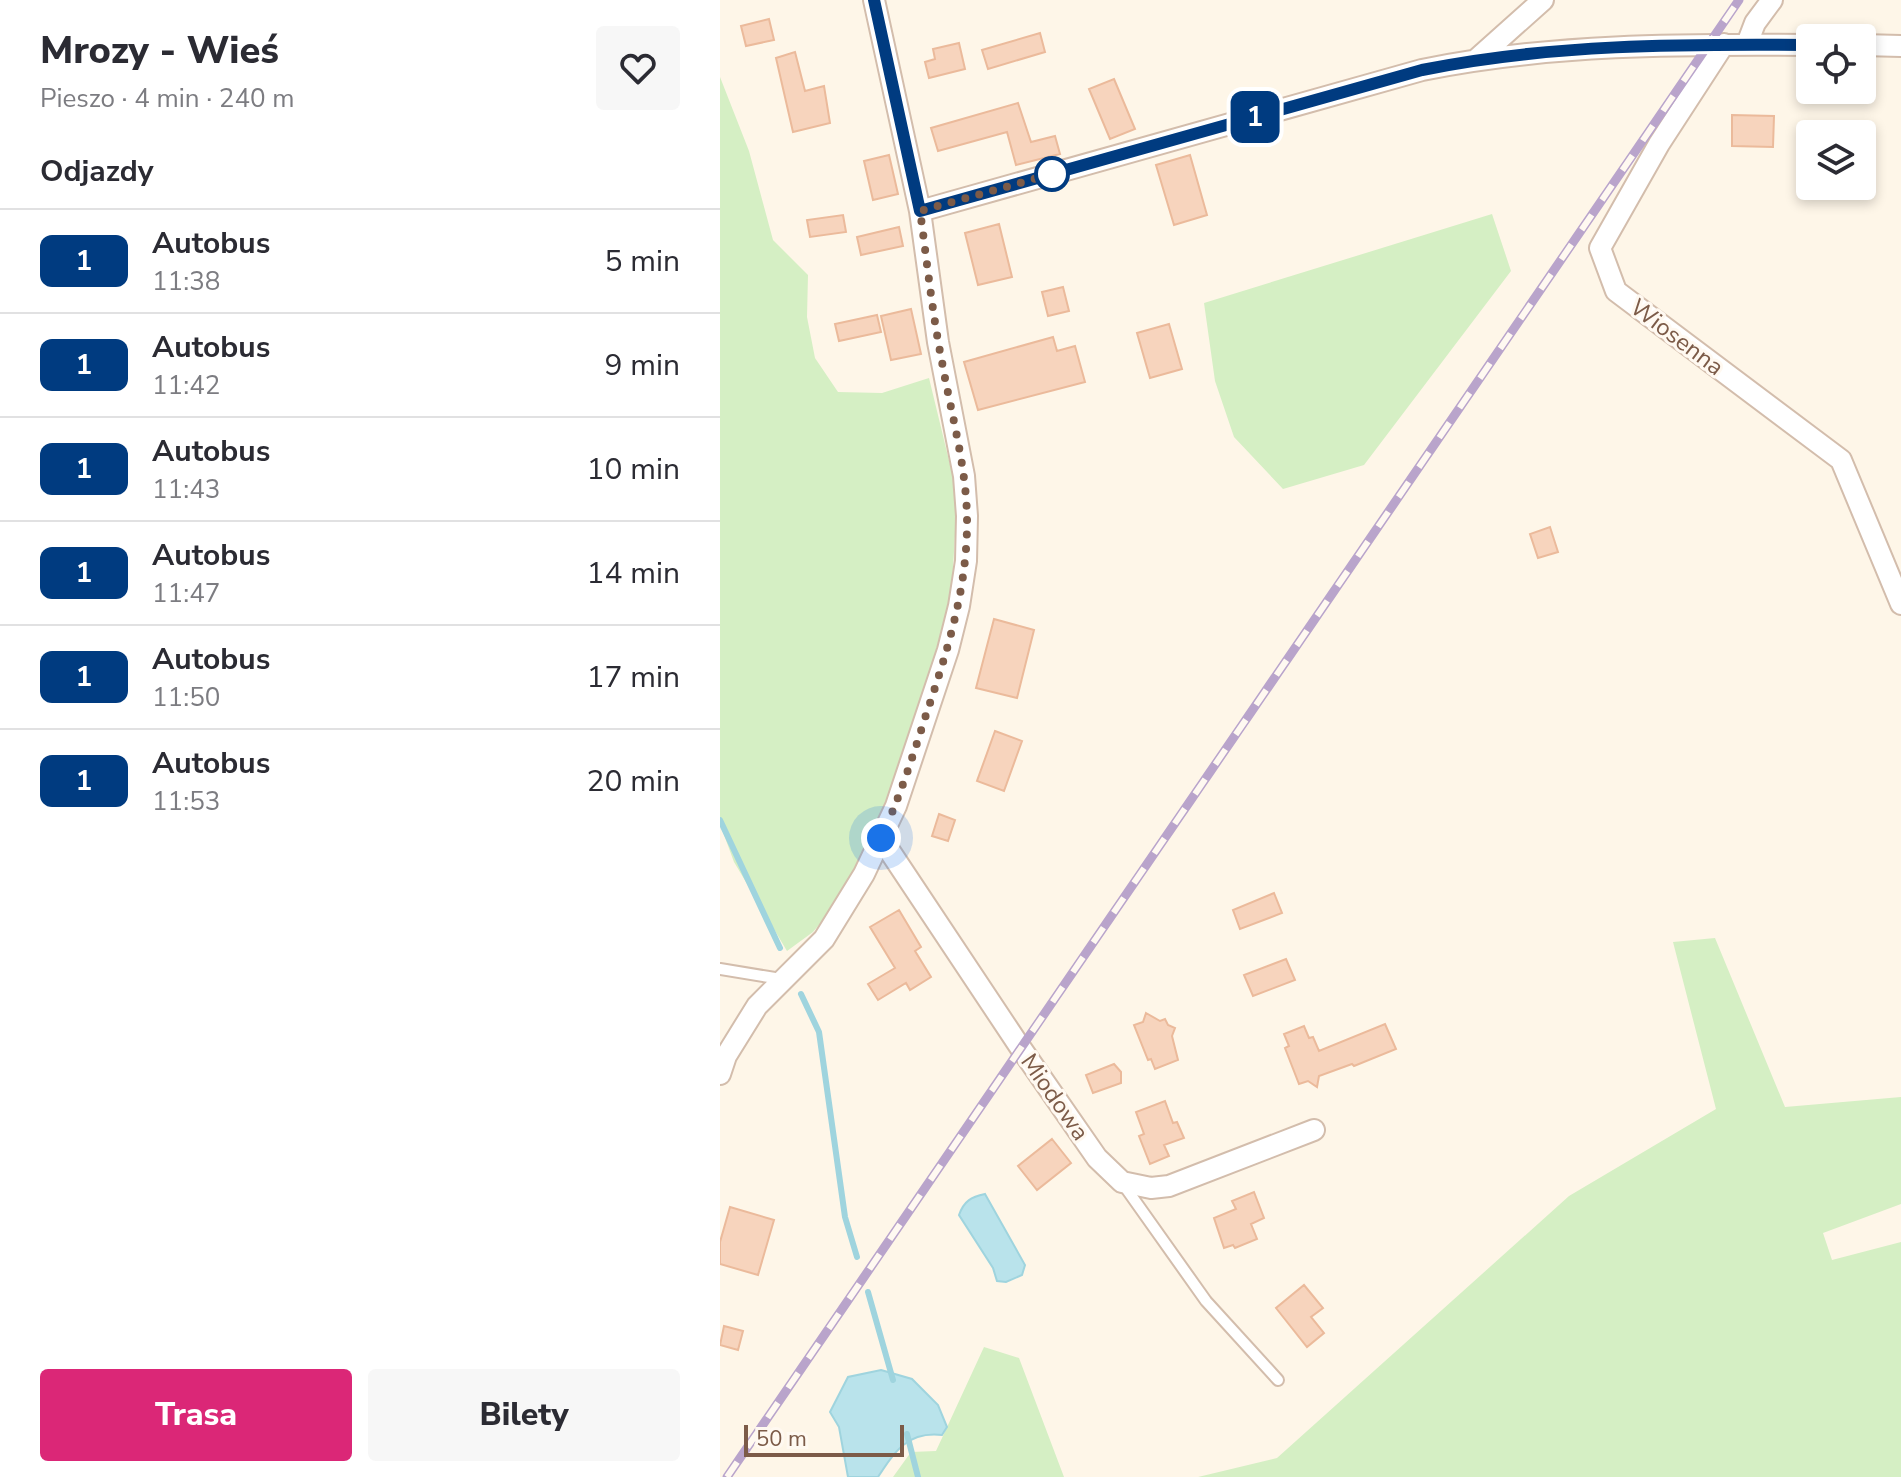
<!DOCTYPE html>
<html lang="pl">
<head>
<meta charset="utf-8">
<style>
  body { margin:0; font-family:"Nunito Sans",sans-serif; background:#f7f7f7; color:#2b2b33; height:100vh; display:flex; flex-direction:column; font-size:30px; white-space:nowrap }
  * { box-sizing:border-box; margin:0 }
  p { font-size:26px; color:#7c7c81 }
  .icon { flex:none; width:44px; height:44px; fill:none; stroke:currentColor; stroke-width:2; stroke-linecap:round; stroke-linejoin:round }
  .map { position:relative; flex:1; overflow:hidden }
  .drawer { display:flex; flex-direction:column; background:#fff; width:720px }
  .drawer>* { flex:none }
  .badge { padding:0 16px; border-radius:12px; font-size:28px; line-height:52px }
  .controls { position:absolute; left:1076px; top:24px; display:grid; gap:16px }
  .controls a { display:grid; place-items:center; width:80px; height:80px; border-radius:8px; background:#fff; box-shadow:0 4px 12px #0003; font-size:40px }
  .scale { position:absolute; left:24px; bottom:20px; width:160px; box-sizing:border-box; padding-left:8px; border:4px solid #7c5b48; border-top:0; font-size:22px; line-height:28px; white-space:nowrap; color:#7c5b48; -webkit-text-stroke:6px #fff9f1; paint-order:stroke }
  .you { position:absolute; width:40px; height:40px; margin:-20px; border:6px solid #fff; border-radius:50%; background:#1a73e8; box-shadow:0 0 0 12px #1a73e833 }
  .map>.badge { position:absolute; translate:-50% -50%; box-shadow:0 0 0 4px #fff }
  h2 { padding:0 40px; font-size:30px; line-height:72px }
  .round { display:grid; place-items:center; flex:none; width:84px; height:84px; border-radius:8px; background:#f7f7f7 }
  .overview { display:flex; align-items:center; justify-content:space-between; height:136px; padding:0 40px }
  h1 { font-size:38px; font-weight:800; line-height:60px }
  .primary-button { display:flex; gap:16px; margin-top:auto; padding:16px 40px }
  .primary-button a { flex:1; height:92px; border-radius:8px; background:#db2777; color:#fff; font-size:32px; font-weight:800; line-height:92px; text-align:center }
  .primary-button a+a { background:#f7f7f7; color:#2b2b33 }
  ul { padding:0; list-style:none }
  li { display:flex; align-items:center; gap:24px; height:104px; padding:0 40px; border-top:2px solid #e1e1e2 }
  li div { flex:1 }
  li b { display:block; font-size:30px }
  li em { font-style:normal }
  li .badge { min-width:88px; font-weight:700; text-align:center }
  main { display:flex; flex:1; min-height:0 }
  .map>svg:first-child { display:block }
</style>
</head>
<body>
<main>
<section class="drawer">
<div class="overview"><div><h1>Mrozy - Wieś</h1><p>Pieszo · 4 min · 240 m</p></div><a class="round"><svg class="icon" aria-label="heart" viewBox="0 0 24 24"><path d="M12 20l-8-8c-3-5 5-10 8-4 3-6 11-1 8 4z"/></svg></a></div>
<h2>Odjazdy</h2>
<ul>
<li><span class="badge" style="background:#003b80;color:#fff">1</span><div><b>Autobus</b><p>11:38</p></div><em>5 min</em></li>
<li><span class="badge" style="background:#003b80;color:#fff">1</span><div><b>Autobus</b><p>11:42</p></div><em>9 min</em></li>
<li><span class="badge" style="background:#003b80;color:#fff">1</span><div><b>Autobus</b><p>11:43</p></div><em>10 min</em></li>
<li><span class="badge" style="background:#003b80;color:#fff">1</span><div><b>Autobus</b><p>11:47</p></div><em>14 min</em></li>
<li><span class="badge" style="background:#003b80;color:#fff">1</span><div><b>Autobus</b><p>11:50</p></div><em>17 min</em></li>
<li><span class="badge" style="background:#003b80;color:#fff">1</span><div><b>Autobus</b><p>11:53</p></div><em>20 min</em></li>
</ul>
<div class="primary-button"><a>Trasa</a><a>Bilety</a></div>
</section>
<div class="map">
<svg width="1181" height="1477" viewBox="0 0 1181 1477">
  <rect width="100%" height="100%" fill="#fef6e8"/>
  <path fill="#d5efc4" d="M0,77L29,151L53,240L88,275L87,317L95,358L118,392L162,393L209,378L233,477L236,518L231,602L220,648L183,757L153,833L118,902L93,932L67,951L14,862L0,824Z
    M772,214L791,271L644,465L563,489L514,437L495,381L484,303Z
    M995,938L1065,1107L1181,1097V1204L1103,1233L1112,1260L1181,1242V1477H478L557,1458L849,1196L996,1109L953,942Z
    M264,1347L299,1358L344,1477H173L191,1452L216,1451Z"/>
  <path fill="#b9e3eb" stroke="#9fd4de" stroke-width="2" d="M265,1194L305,1265L302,1275L286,1282L277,1281L273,1268L239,1215C244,1201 251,1197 265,1194Z
    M161,1370L192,1379L218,1405L227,1427L222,1435C188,1431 175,1451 158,1477H128L119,1427L110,1412L128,1377Z"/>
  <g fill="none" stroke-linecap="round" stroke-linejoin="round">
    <path stroke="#9fd4de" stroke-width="6" d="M0,820L60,948
      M81,994L99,1032L125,1217L137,1257
      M148,1292L173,1380
      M187,1434L198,1477"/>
  </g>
  <path fill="#f7d4bd" stroke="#ebba9b" stroke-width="2" d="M49,19L54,40L26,46L21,26Z
    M320,33L325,52L268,69L262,50Z
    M239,43L245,69L209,78L205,62L215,59L213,49Z
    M75,52L85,91L104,86L110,123L73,132L56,58Z
    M394,79L415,129L390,139L369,89Z
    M298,103L311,142L335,136L340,154L296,165L287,132L218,151L211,128Z
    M1012,115L1054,116L1053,147L1012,146Z
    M169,155L178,194L153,200L144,161Z
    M470,155L487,215L454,225L436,165Z
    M123,215L126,232L90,237L87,220Z
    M279,224L292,277L258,285L245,233Z
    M179,227L183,246L141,255L137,237Z
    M343,287L349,311L328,316L322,292Z
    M191,309L201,354L171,360L161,316Z
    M157,315L161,332L119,341L115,324Z
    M449,324L462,369L430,378L417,333Z
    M333,337L337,351L355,346L365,382L258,410L244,362Z
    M830,527L838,552L818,558L810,534Z
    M274,619L314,630L297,698L256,688Z
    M275,731L302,741L284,791L257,781Z
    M219,814L235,820L228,841L212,836Z
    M554,893L562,913L520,929L513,910Z
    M179,910L201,947L195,951L211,977L190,990L186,983L158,1000L148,984L175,968L150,927Z
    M566,959L575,980L533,996L524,975Z
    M426,1013L440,1021L445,1019L448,1025L455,1028L452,1036L458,1060L435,1069L431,1059L428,1060L414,1025L423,1022Z
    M665,1024L676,1049L634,1066L632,1064L599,1076L597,1087L588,1081L579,1084L565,1048L569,1046L564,1034L584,1026L589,1038L593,1037L599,1051Z
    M394,1064L401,1072V1083L373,1093L366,1075Z
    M445,1101L453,1123L457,1122L464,1138L444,1145L449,1156L430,1164L419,1136L424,1134L416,1112Z
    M332,1139L351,1163L317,1190L298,1166Z
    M534,1192L544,1218L531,1224L537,1239L515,1248L513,1245L504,1248L494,1218L516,1209L512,1201Z
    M10,1207L54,1220L38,1275L0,1264V1242Z
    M584,1285L603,1308L591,1317L604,1333L587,1347L556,1308Z
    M4,1326L23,1331L18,1350L0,1345Z"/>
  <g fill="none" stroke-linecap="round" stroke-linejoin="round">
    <defs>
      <path id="service" d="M0,969L61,979
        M403,1184L486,1301L558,1380"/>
      <path id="minor" d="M1004,44L939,144L880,248L896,291L1121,460L1181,604
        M1027,44L1035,23L1052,0
        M1142,45L1181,46
        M757,59L823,0
        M200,211L702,70C829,44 961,44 1090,45
        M161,838L300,1047L377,1158L402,1182L431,1188L449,1186L594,1130
        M0,1074L6,1056L37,1006L104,939L144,874L176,806L228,650L239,606L246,561L247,516L244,476L218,342L200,211L154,0"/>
    </defs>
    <use href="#service" stroke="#d3bdac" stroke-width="14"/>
    <use href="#minor" stroke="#d3bdac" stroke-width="24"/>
    <use href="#service" stroke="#fff" stroke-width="10"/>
    <use href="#minor" stroke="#fff" stroke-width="20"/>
    <defs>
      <path id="rail" d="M7,1477L1019,0"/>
    </defs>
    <use href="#rail" stroke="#b9a4cb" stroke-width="9"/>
    <use href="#rail" stroke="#fff9f1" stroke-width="6" stroke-dasharray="18" stroke-linecap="butt"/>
  </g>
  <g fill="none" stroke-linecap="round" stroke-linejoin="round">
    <defs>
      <path id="line" d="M154,0L200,211L702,70C829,44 961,44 1090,45"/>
    </defs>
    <use href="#line" stroke="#fff" stroke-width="18"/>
    <use href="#line" stroke="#003b80" stroke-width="12"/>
    <path stroke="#7c5b48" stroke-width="8" stroke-dasharray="0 14.4" d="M161,838C179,799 192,759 205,718C227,652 248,588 247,517C246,465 231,413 222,362C212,312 207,261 200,211L332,174"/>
  </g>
  <circle fill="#fff" stroke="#003b80" stroke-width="4" cx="332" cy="174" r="16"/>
  <g text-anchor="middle" stroke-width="6" stroke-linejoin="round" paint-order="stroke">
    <g font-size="24" fill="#7c5b48" stroke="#fff9f1">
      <text transform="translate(957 337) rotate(37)" y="8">Wiosenna</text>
      <text transform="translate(335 1097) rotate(55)" y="8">Miodowa</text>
    </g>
  </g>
</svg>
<div class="controls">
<a><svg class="icon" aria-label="locate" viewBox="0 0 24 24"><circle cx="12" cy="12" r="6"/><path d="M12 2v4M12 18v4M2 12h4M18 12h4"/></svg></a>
<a><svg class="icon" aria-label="layers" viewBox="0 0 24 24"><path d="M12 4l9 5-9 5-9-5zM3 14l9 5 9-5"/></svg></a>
</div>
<div class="scale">50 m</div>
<div class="you" style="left:161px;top:838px"></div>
<b class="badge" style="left:535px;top:117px;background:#003b80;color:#fff">1</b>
</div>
</main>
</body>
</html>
